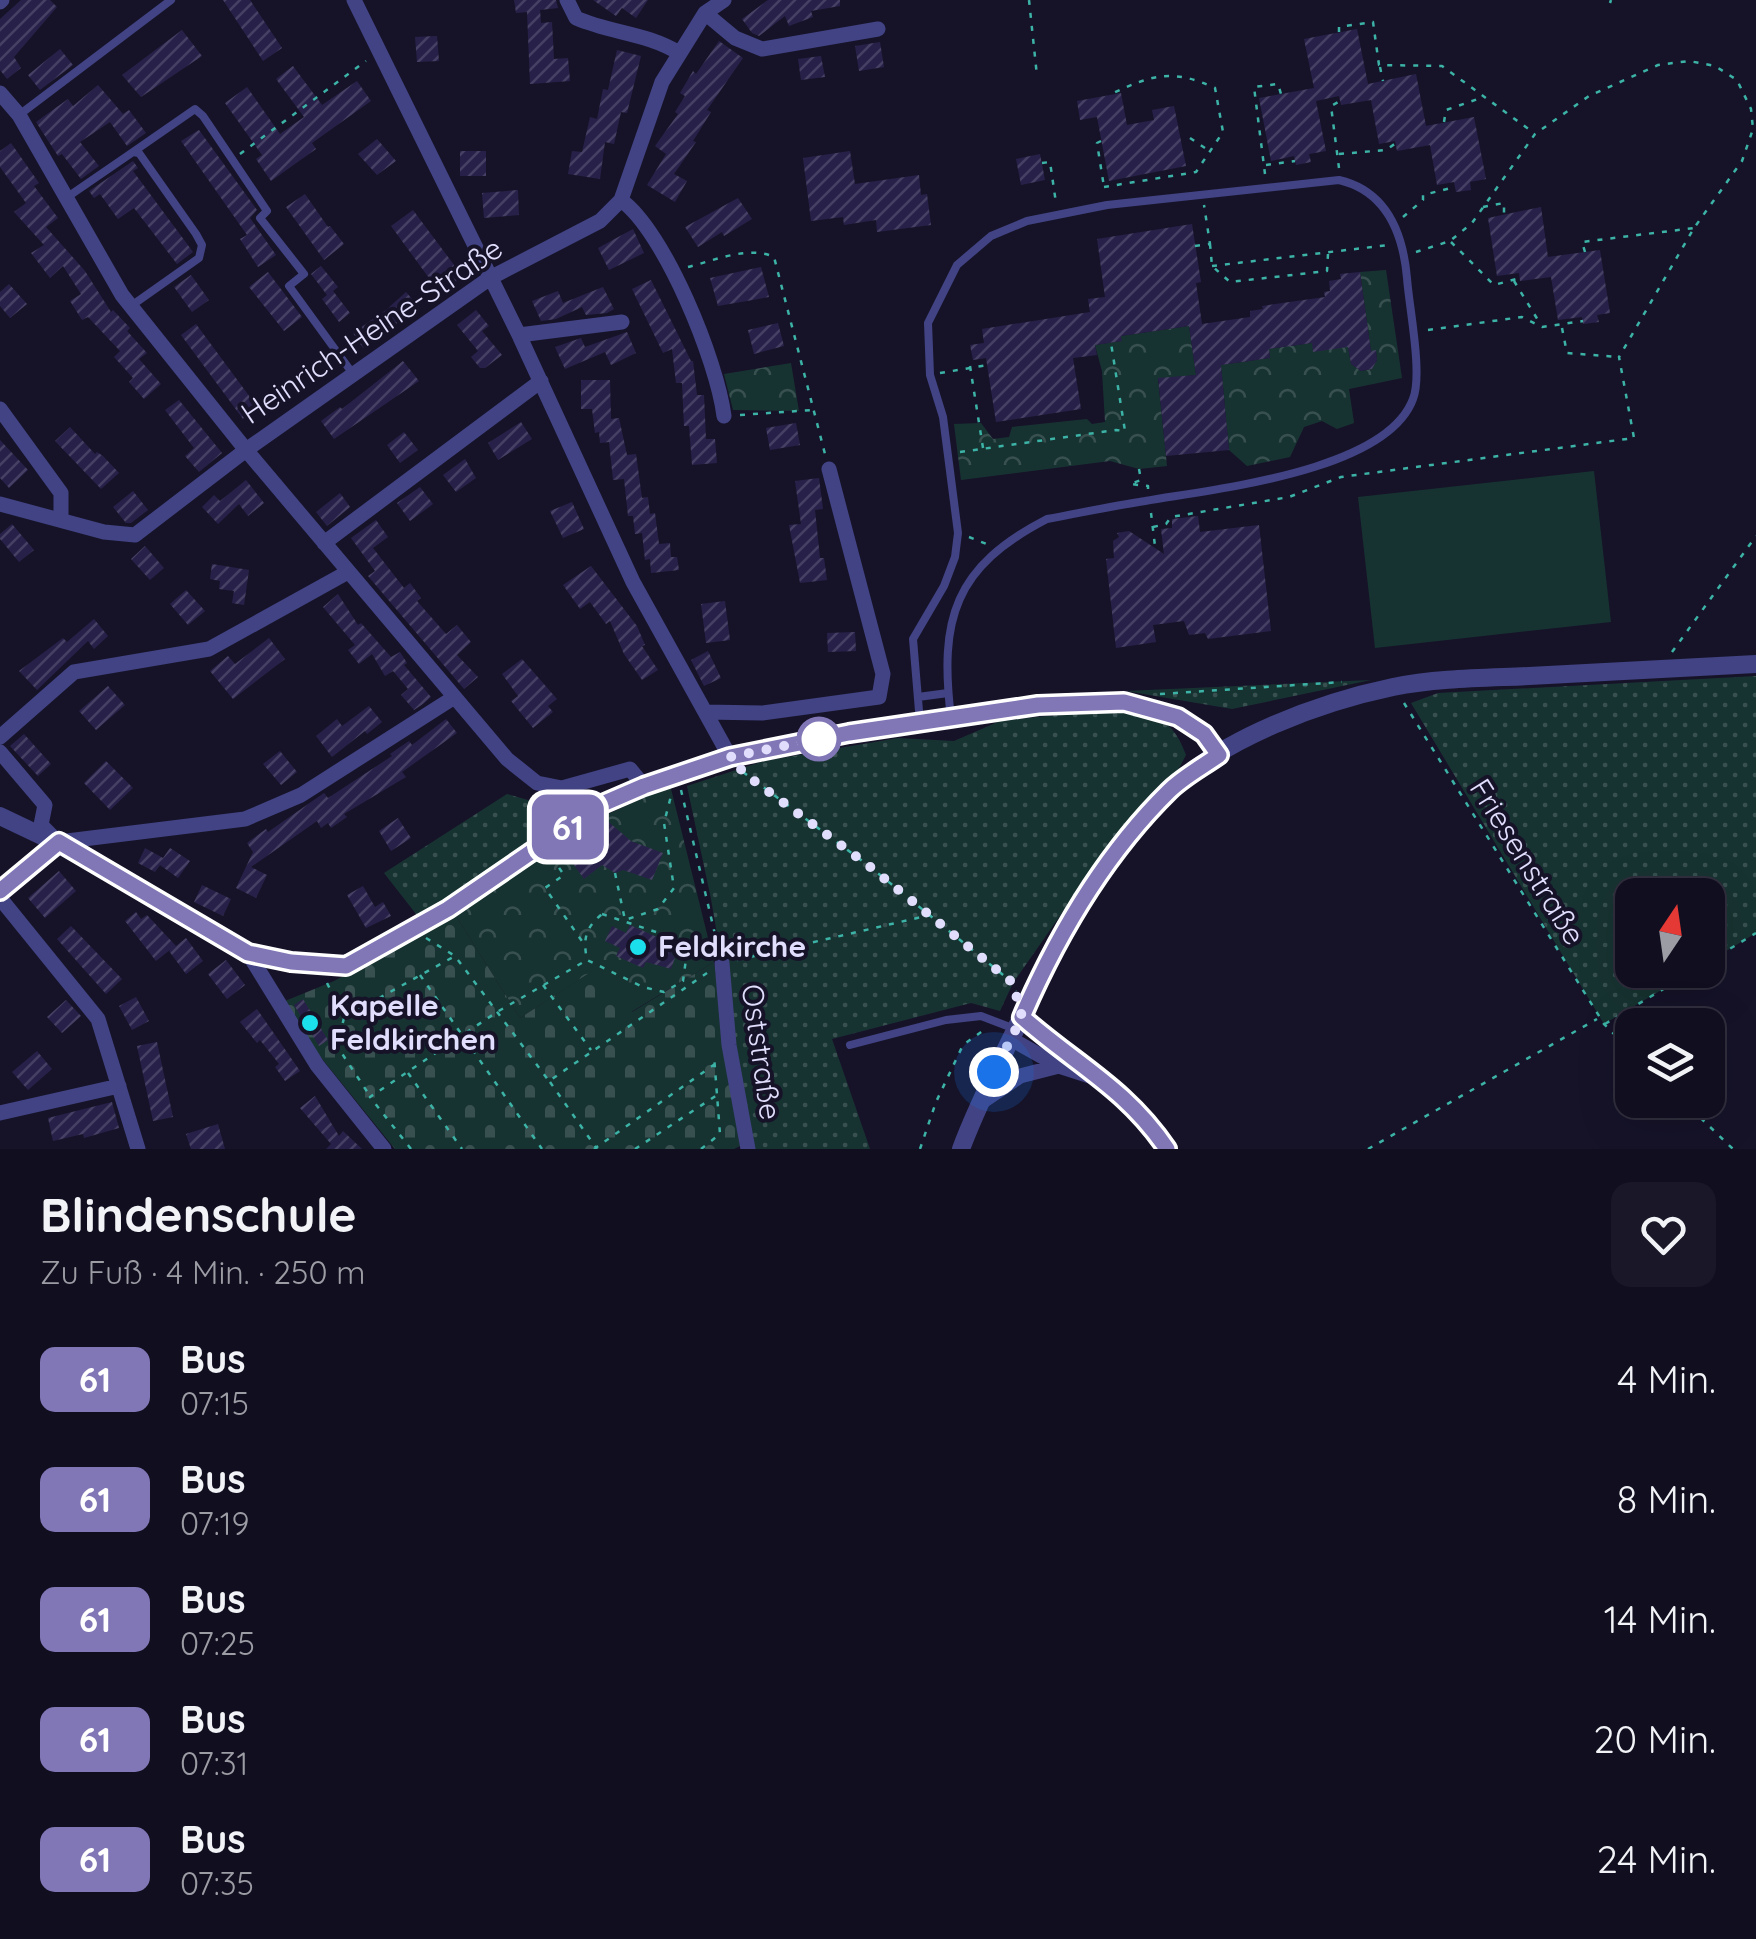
<!DOCTYPE html>
<html lang="de">
<head>
<meta charset="utf-8">
<style>
  body { margin:0; font-family:Quicksand,sans-serif; background:#191728; color:#f1f3f6; height:100vh; display:flex; flex-direction:column; font-size:38px; white-space:nowrap }
  * { box-sizing:border-box; margin:0 }
  p { font-size:32px; color:#9c9ca4 }
  .icon { flex:none; width:55px; height:55px; fill:none; stroke:currentColor; stroke-width:2; stroke-linecap:round; stroke-linejoin:round }
  .map { position:relative; height:1149px; overflow:hidden }
  .panel { display:flex; flex-direction:column; background:#100e1f; flex:1 }
  .panel>* { flex:none }
  .badge { padding:0 20px; border-radius:15px; font-size:35px; line-height:65px }
  .needle { width:65px; rotate:13deg }
  .controls { position:absolute; left:1615px; top:878px; display:grid; gap:20px }
  .controls a { display:grid; place-items:center; width:110px; height:110px; border-radius:20px; background:#100e1f; box-shadow:0 10px 40px #0002,0 0 0 2px #302e3d; font-size:50px }
  .you { position:absolute; width:50px; height:50px; margin:-25px; border:8px solid #fff; border-radius:50%; background:#1a73e8; box-shadow:0 0 0 15px #1a73e833 }
  .map>.badge { position:absolute; translate:-50% -50%; box-shadow:0 0 0 5px #fff }
  .round { display:grid; place-items:center; flex:none; width:105px; height:105px; border-radius:20px; background:#191728 }
  .headline { display:flex; align-items:center; justify-content:space-between; height:170px; padding:0 40px }
  h1 { font-size:48px; font-weight:800; line-height:75px }
  ul { padding:0; list-style:none }
  li { display:flex; align-items:center; gap:30px; height:120px; padding:0 40px }
  li div { flex:1 }
  li b { display:block; font-size:38px }
  li em { font-style:normal }
  li .badge { min-width:110px; font-weight:700; text-align:center }
  .map>svg:first-child { display:block }
</style>
</head>
<body>
<div class="map">
<svg width="1756" height="1149" viewBox="0 0 1756 1149">
  <defs>
    <pattern id="grass-dots" width="8" height="8" patternUnits="userSpaceOnUse" patternTransform="scale(2.5)"><rect width="8" height="8" fill="#173331"/><path d="M2 2h.1M6 6h.1" fill="none" stroke="#385050" stroke-width="1.8" stroke-linecap="round"/></pattern>
    <pattern id="forest-crowns" width="20" height="18" patternUnits="userSpaceOnUse" patternTransform="scale(2.5)"><rect width="20" height="18" fill="#173331"/><path d="M2 6a3 3 0 1 1 6 0M12 15a3 3 0 1 1 6 0" fill="none" stroke="#385050"/></pattern>
    <pattern id="cemetery-stones" width="16" height="16" patternUnits="userSpaceOnUse" patternTransform="scale(2.5)"><rect width="16" height="16" fill="#173331"/><path d="M2 7V4a2 2 0 0 1 4 0v3zM10 15v-3a2 2 0 0 1 4 0v3z" fill="#385050"/></pattern>
    <pattern id="building-hatch" width="6" height="6" patternUnits="userSpaceOnUse" patternTransform="scale(2.5)"><rect width="6" height="6" fill="#272149"/><path d="M-1 1l2-2M0 6l6-6M5 7l2-2" fill="none" stroke="#464164"/></pattern>
  </defs>
  <rect width="100%" height="100%" fill="#161329"/>
  <path fill="url(#grass-dots)" d="M1756,676V933L1708,962V895H1632V970H1695L1604,1024L1411,703L1438,693Z
    M1371,680L1232,709L1126,691Z
    M1103,710C1145,716 1170,709 1186,755L1178,770L1108,847L1013,983L1000,1011L971,1003L832,1039L870,1149H754L711,899L687,786L764,761L898,738L954,741L1000,721Z
    M507,794L573,813L420,919L384,873Z"/>
  <path fill="url(#forest-crowns)" d="M1386,270L1402,378L1349,389L1354,423L1337,429L1322,421L1304,427L1290,457L1247,466L1229,450L1221,365L1270,358L1269,349L1312,343L1348,347L1351,364L1361,371L1372,369L1377,360L1376,351H1371L1360,272Z
    M1189,326L1196,375L1158,379L1167,466L1139,469L1110,461L961,480L954,424L981,423L993,439L1009,437L1012,427L1087,419L1092,424L1105,422L1102,371L1095,345L1121,341V336Z
    M791,363L799,411L733,410L724,374Z
    M670,785L714,962L631,1012L596,969L520,1018L456,916L589,823Z"/>
  <path fill="url(#cemetery-stones)" d="M456,916L520,1018L597,968L632,1012L714,962L740,1146L734,1149H395L319,1055L285,1001L334,981Z"/>
  <path fill="#173331" d="M1594,471L1611,622L1375,648L1358,497Z"/>
  <path fill="url(#building-hatch)" d="M21,0H50L57,7L14,57L21,68L7,79L0,70V19Z
    M223,0H250L282,48L263,61Z
    M514,0H556L558,8L540,10L541,23L552,22L554,59L568,58L570,81L530,84L527,12L516,13Z
    M593,0H648L636,18L622,8L616,16Z
    M768,0H840V6L811,11L813,17L789,26L785,16L759,36L752,33L742,19Z
    M1357,29L1368,84L1416,74L1426,126L1474,117L1486,179L1470,182L1471,190L1456,192L1454,182L1437,185L1430,145L1397,151L1395,141L1379,144L1371,100L1341,105L1339,96L1316,101L1326,151L1309,154L1311,162L1296,165L1294,156L1271,161L1259,98L1314,88L1304,39Z
    M182,30L202,56L141,97L122,75Z
    M437,36L439,61L417,62L415,37Z
    M719,41L743,58L707,110L711,112L693,141L696,142L674,174L687,181L675,202L647,185L666,154L655,146L678,114L675,112L685,96L680,93L693,71L696,74Z
    M880,42L884,67L859,71L855,46Z
    M60,49L73,65L40,90L28,75Z
    M617,50L641,56L627,113L621,112L614,144L605,142L600,179L568,174L572,151L582,152L590,117L597,119L603,89L608,90Z
    M821,56L825,77L801,80L798,59Z
    M293,66L322,105L357,81L371,101L312,143L316,149L271,181L256,159L262,155L225,103L247,87L280,134L304,117L276,79Z
    M98,85L123,114L129,110L146,133L127,146L110,122L80,142L99,166L81,179L62,154L58,156L36,122L68,99L73,106Z
    M1121,93L1127,125L1154,120L1152,110L1174,106L1186,166L1109,181L1097,117L1080,120L1077,101Z
    M199,130L257,210L250,218L276,255L258,267L240,239L247,235L181,141Z
    M377,139L396,161L377,175L358,154Z
    M11,143L39,183L34,186L58,218L46,227L85,271L111,312L113,310L130,328L127,331L147,353L139,359L161,384L144,399L129,382L133,378L114,357L120,351L88,317L82,320L70,301L81,294L63,266L50,278L31,253L44,245L14,212L26,203L0,167V151Z
    M460,151H486V176H460Z
    M850,151L855,184L919,175L921,195L927,194L931,225L877,232L876,220L844,225L843,217L811,221L803,158Z
    M1040,154L1045,180L1021,185L1016,159Z
    M133,161L138,168L133,171L193,252L177,264L134,208L118,219L100,194L94,198L89,191Z
    M518,190L519,215L484,218L482,193Z
    M305,194L328,227L330,226L344,244L324,260L286,207Z
    M738,198L752,219L724,236L722,232L698,247L685,227Z
    M1541,207L1548,257L1600,250L1610,313L1597,315L1599,322L1583,324L1582,317L1558,320L1551,277L1520,281L1519,273L1497,276L1488,218Z
    M413,210L463,277L440,293L391,226Z
    M1192,224L1201,282L1196,283L1202,324L1250,317V311L1263,309L1262,306L1325,297L1324,292L1330,291L1329,281L1341,279L1340,274L1360,272L1371,351L1376,350L1377,360L1372,369L1361,371L1351,364L1348,347L1313,352L1312,343L1269,349L1270,358L1221,365L1229,450L1166,456L1158,378L1196,375L1189,326L1121,336L1122,341L1095,345L1097,355L1073,358L1081,409L996,422L986,358L973,360L970,345L984,343L982,329L1090,312L1088,299L1105,297L1097,239Z
    M633,229L644,253L609,270L598,248Z
    M321,266L338,287L333,291L350,313L339,322L322,299L327,295L311,274Z
    M761,267L769,297L718,306L710,278Z
    M268,272L302,317L284,331L249,287Z
    M191,275L209,300L192,312L174,287Z
    M651,280L691,361H693L697,395H704L706,439H715L717,463L692,465L689,426H684L682,383H676L672,349L663,353L632,289Z
    M9,284L27,304L10,318L0,306V292Z
    M603,287L614,309L607,313L586,315L582,307L556,319L541,321L532,301L558,291L563,303Z
    M406,292L419,307L363,348L353,333L386,310Z
    M476,310L489,326L482,331L502,355L485,368H480L471,357L478,351L457,325Z
    M778,323L784,346L754,354L748,330Z
    M196,324L258,408L243,419L181,335Z
    M627,332L636,353L611,365L605,352L565,369L555,347L581,338L585,347Z
    M403,361L419,381L334,439L321,421L340,407L342,409Z
    M581,380H610L611,419L619,418L627,455L636,454L642,498L648,497L650,514L655,513L659,544L670,543L671,557H677L679,570L651,573L650,559L645,560L642,533L635,534L633,516H628L624,479L613,480L609,442L600,443L599,432L595,433L592,409H581Z
    M179,400L222,453L199,472L185,456L194,448L165,410Z
    M521,422L532,439L498,460L488,443Z
    M796,423L800,445L770,450L766,428Z
    M70,427L95,454L97,452L103,456L119,473L101,489L55,441Z
    M404,432L418,450L400,463L387,445Z
    M0,440L28,470L9,488L0,478Z
    M465,459L476,478L456,492L443,475Z
    M819,478L823,509L815,510L820,558H824L827,580L800,583L789,525L801,524L795,481Z
    M246,480L264,503L248,516L239,504L218,524L202,507L214,495L220,501Z
    M420,487L433,504L410,521L397,503Z
    M133,491L148,510L131,523H126L113,507Z
    M340,493L350,507L327,526L316,512Z
    M572,502L584,529L563,538L550,511Z
    M1198,516L1200,532L1259,525L1271,631L1208,639L1205,633L1189,635L1184,621L1153,625L1156,642L1116,648L1106,559L1114,558L1113,541L1119,537L1117,533L1129,531L1164,554L1161,529L1172,528V519Z
    M376,520L388,537L373,548L404,588L410,583L421,598L417,601L446,634L457,625L471,642L457,655L478,677L464,689L368,576L375,571L351,538Z
    M12,524L34,550L19,562L0,539V534Z
    M145,546L164,568L150,580L131,559Z
    M212,564L249,570L244,605L232,603L234,591L219,589L220,581L210,579Z
    M591,566L637,626L645,645L642,646L658,670L642,680L624,654L610,621L606,624L590,602L580,609L563,585Z
    M186,590L205,611L188,625L170,604Z
    M338,594L358,625L361,623L391,657L400,652L407,663L404,665L431,697L423,704L414,710L401,695L408,689L393,671L385,676L372,654L359,664L348,650L355,645L323,607Z
    M725,601L730,640L706,643L701,604Z
    M94,619L108,636L94,649L88,641L37,690L19,671L63,638L67,642Z
    M855,632L856,651L828,652L827,633Z
    M269,638L285,659L233,699L210,671L228,656L235,664Z
    M708,651L721,678L704,686L691,660Z
    M522,659L557,699L548,706L553,712L533,728L511,701L518,696L502,674Z
    M108,686L125,705L96,730L79,711Z
    M369,706L382,722L367,734L365,731L332,757L316,736L337,719L342,726Z
    M446,719L457,733L402,772L406,777L344,814L347,817L331,828L328,823L321,828L317,821L251,867L267,875L256,898L236,888L253,852L247,843L266,829L268,832L324,793L328,798L392,756L390,754L409,741L412,745Z
    M24,734L51,764L38,776L10,746Z
    M280,751L297,772L281,785L263,764Z
    M106,761L133,788L110,810L84,783Z
    M398,818L411,838L391,851L379,831Z
    M604,818L631,841L663,853L652,880L623,870L615,873L602,865L584,879L569,858L590,842L584,833Z
    M145,848L163,858L170,848L190,861L178,878L160,865L155,872L138,863Z
    M59,871L76,891L45,918L28,898Z
    M202,885L231,899L223,916L194,902Z
    M363,886L375,907L383,902L391,916L366,928L347,895Z
    M136,912L141,919L147,915L176,946L186,938L203,961L186,974L169,951L171,949L156,961L125,921Z
    M630,925L659,938L656,945L671,952L675,958L671,969L646,962L643,968L616,956L620,948L605,941L612,926L626,933Z
    M71,926L122,979L106,994L57,939Z
    M226,960L245,985L227,999L208,974Z
    M136,997L149,1021L132,1030L119,1006Z
    M303,999L328,1040L319,1046L294,1005Z
    M66,1000L81,1016L62,1033L47,1017Z
    M257,1009L300,1071L285,1081L275,1067L279,1064L260,1040L257,1043L240,1022Z
    M157,1042L173,1117L153,1121L137,1046Z
    M37,1051L52,1069L28,1090L12,1072Z
    M315,1096L339,1136L343,1131L362,1149H326L331,1144L300,1108Z
    M112,1102L119,1128L84,1138L83,1134L53,1141L48,1118Z
    M218,1124L225,1149H191L186,1134Z"/>
  <g fill="none" stroke-linecap="round" stroke-linejoin="round">
    <path stroke="#3cb3a6" stroke-width="2.5" stroke-dasharray="5 8" stroke-linecap="butt" d="M1029,0L1037,76
      M1610,3L1611,0
      M1339,32V27L1373,22L1379,65L1442,66L1534,133
      M1380,67L1383,81
      M1444,122L1446,110L1481,98
      M1190,138L1208,150
      M1101,141L1097,143L1104,187
      M240,154L366,61
      M1339,154L1386,150L1396,143
      M1042,163L1050,162L1056,203
      M1266,165L1295,161
      M1339,168L1331,106L1340,101
      M1265,174L1254,87L1278,84L1281,94
      M1104,187L1196,172L1223,132L1215,88C1172,68 1151,75 1109,95
      M1483,207L1504,203V213
      M1403,217L1423,200V195L1455,187
      M1451,242L1494,285L1520,278
      M1210,244L1212,266L1230,282L1327,271L1328,254
      M1195,246L1210,244L1204,205
      M1585,252L1582,242L1694,228
      M1212,266L1389,245
      M688,267C713,261 749,245 774,257L825,454
      M1514,281L1541,325
      M1562,328L1567,353L1618,357
      M1428,330L1522,317L1542,327L1583,321
      M970,366L983,448
      M940,373L988,365
      M740,415L812,410
      M960,452L1116,430L1125,431L1111,343
      M1139,469L1141,480L1130,484L1148,486V490
      M1151,513L1155,546
      M1153,527L1166,524L1171,517L1289,497L1341,477L1634,438L1619,357L1694,228L1742,161L1753,129L1751,109L1737,80L1715,66L1689,61L1658,65L1589,96L1535,134L1472,223L1450,241L1416,252
      M969,537L989,545
      M1672,652L1756,536
      M1160,694L1342,682
      M1404,703L1604,1024L1632,1052
      M743,772L869,866L1013,983L1016,991
      M681,790L718,947
      M578,840L555,862L564,875L545,888L584,944
      M615,873L625,920L658,909L674,888L664,823L671,796
      M602,914L671,937L686,959L683,981L664,992L643,987L587,960C583,939 585,928 602,914Z
      M426,938L455,956L549,1081L707,973
      M737,960L930,915
      M1708,962L1756,933
      M420,975L542,1149
      M327,983L344,1018L337,1046L370,1096
      M543,985L591,1050
      M345,1017L455,956
      M1605,1024L1695,970
      M408,1073L462,1149
      M550,1082L597,1149
      M1682,1100L1733,1149
      M411,1149L370,1097L497,1012L587,960
      M594,1149L715,1064
      M635,1149L717,1095
      M701,1149L720,1134L714,1056
      M920,1149L936,1102L963,1045L984,1030
      M1368,1149L1597,1019"/>
    <path stroke="#424384" stroke-width="8" d="M19,115L171,0
      M133,152L195,109L203,116L267,211L260,218L304,274L289,286L353,374
      M66,198L133,152L139,153L196,234L202,245L199,258L131,306
      M918,697L948,693
      M920,723L913,639L944,586L955,557L958,533L943,417L930,375L928,323L957,265L991,236L1027,221L1107,205L1339,180C1386,191 1403,233 1407,278C1409,307 1423,374 1413,399C1386,472 1212,489 1145,501C1112,506 1080,513 1047,519C954,567 939,619 951,718
      M850,1045L946,1020L981,1016L1015,1029"/>
    <path stroke="#424384" stroke-width="15" d="M354,0L519,335L633,582L730,757
      M567,0L576,18C610,33 647,33 679,53
      M0,2L2,0
      M705,13L735,38L762,49L878,29
      M0,93L19,115L122,295L246,450L507,759L537,783L562,788L630,769L644,786
      M621,200C665,232 717,361 724,416
      M519,335L622,322
      M0,409L61,493V520
      M0,504L104,532L135,535L246,450L490,278L600,221L621,200L662,82L705,13L724,0
      M324,543L541,381
      M705,712L762,713L879,697L883,674L829,469
      M0,737L74,672L209,649L348,572
      M0,752L45,805L41,825L56,840
      M59,842L245,819L301,795L453,698
      M0,891L59,842
      M0,898L98,1019L138,1149
      M248,953L317,1065L384,1149
      M722,963L729,1045L748,1149
      M1021,1017C1075,1064 1126,1088 1167,1149
      M1011,1039L1059,1066L1090,1076
      M980,1103L1020,1076L1059,1066
      M0,1113L119,1086"/>
    <path stroke="#424384" stroke-width="18" d="M0,816L86,857L248,953L291,962L346,966L448,909L600,805L644,786L730,757L849,733L1038,705L1123,701L1178,717L1204,734L1219,755
      M961,1149C978,1103 1000,1062 1021,1018C1060,937 1104,855 1169,791C1222,738 1321,702 1393,687C1437,678 1484,678 1529,676C1605,672 1680,668 1756,664"/>
  </g>
  <g fill="none" stroke-linecap="round" stroke-linejoin="round">
    <defs>
      <path id="line" d="M0,891L59,842L248,953L291,962L346,966L448,909L600,805L644,786L730,757L849,733L1038,705L1124,702L1178,717L1204,734L1219,755C1202,767 1183,777 1169,791C1105,854 1057,936 1022,1017C1075,1064 1126,1088 1167,1149"/>
    </defs>
    <use href="#line" stroke="#fff" stroke-width="22"/>
    <use href="#line" stroke="#8177b6" stroke-width="15"/>
    <path stroke="#e0defc" stroke-width="10" stroke-dasharray="0 18" d="M819,739L828,737L730,757L745,774L869,866L1013,983L1022,1017L994,1072"/>
  </g>
  <circle fill="#fff" stroke="#8177b6" stroke-width="5" cx="819" cy="739" r="20"/>
  <g fill="#1be0eb" stroke="#161329" stroke-width="4">
    <circle cx="638" cy="947" r="10"/>
    <circle cx="310" cy="1023" r="10"/>
  </g>
  <g text-anchor="middle" stroke-width="8" stroke-linejoin="round" paint-order="stroke">
    <g font-size="30" fill="#e0defc" stroke="#161329">
      <text transform="translate(372 331) rotate(-34)" y="10">Heinrich-Heine-Straße</text>
      <text transform="translate(1527 862) rotate(58)" y="10">Friesenstraße</text>
      <text transform="translate(761 1052) rotate(82)" y="10">Oststraße</text>
    </g>
    <g font-size="30" font-weight="bold" fill="#e0defc" stroke="#161329" text-anchor="start">
      <text x="658" y="957">Feldkirche</text>
      <text x="330" y="1016">Kapelle<tspan x="330" dy="34">Feldkirchen</tspan></text>
    </g>
  </g>
</svg>
<div class="controls">
<a><svg class="needle" viewBox="-14 -14 28 28"><path d="M0-13l5 13h-10z" fill="#e53935"/><path d="M0 13l5-13h-10z" fill="#9c9ca4"/></svg></a>
<a><svg class="icon" aria-label="layers" viewBox="0 0 24 24"><path d="M12 4l9 5-9 5-9-5zM3 14l9 5 9-5"/></svg></a>
</div>
<div class="you" style="left:994px;top:1072px"></div>
<b class="badge" style="left:568px;top:827px;background:#8177b6;color:#fff">61</b>
</div>
<section class="panel">
<div class="headline"><div><h1>Blindenschule</h1><p>Zu Fuß · 4 Min. · 250 m</p></div><a class="round"><svg class="icon" aria-label="heart" viewBox="0 0 24 24"><path d="M12 20l-8-8c-3-5 5-10 8-4 3-6 11-1 8 4z"/></svg></a></div>
<ul>
<li><span class="badge" style="background:#8177b6;color:#fff">61</span><div><b>Bus</b><p>07:15</p></div><em>4 Min.</em></li>
<li><span class="badge" style="background:#8177b6;color:#fff">61</span><div><b>Bus</b><p>07:19</p></div><em>8 Min.</em></li>
<li><span class="badge" style="background:#8177b6;color:#fff">61</span><div><b>Bus</b><p>07:25</p></div><em>14 Min.</em></li>
<li><span class="badge" style="background:#8177b6;color:#fff">61</span><div><b>Bus</b><p>07:31</p></div><em>20 Min.</em></li>
<li><span class="badge" style="background:#8177b6;color:#fff">61</span><div><b>Bus</b><p>07:35</p></div><em>24 Min.</em></li>
</ul>
</section>
</body>
</html>
